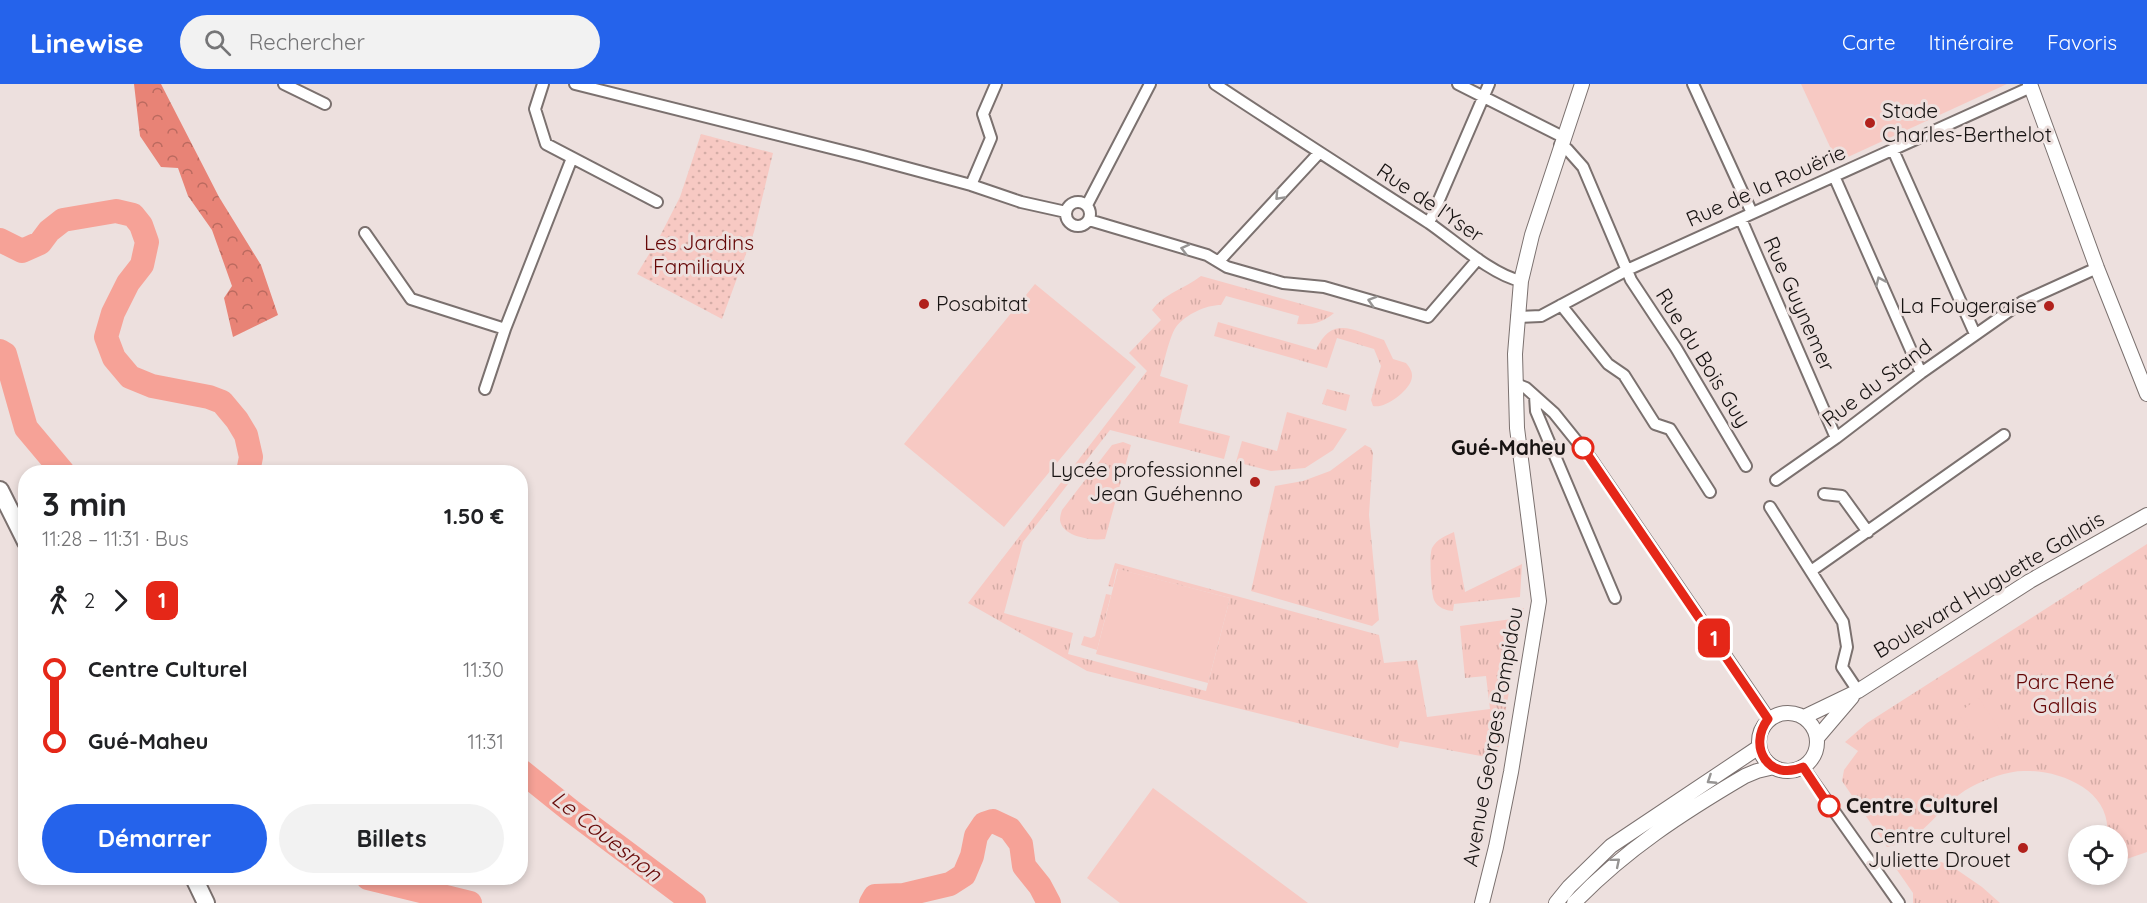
<!DOCTYPE html>
<html lang="fr">
<head>
<meta charset="utf-8">
<style>
  body { margin:0; font-family:Quicksand,sans-serif; background:#f2f2f2; color:#202124; height:100vh; display:flex; flex-direction:column; font-size:22px; white-space:nowrap }
  * { box-sizing:border-box; margin:0 }
  p { font-size:20px; color:#757577 }
  .icon { flex:none; width:33px; height:33px; fill:none; stroke:currentColor; stroke-width:2; stroke-linecap:round; stroke-linejoin:round }
  .map { position:relative; flex:1; overflow:hidden }
  .side { position:absolute; left:18px; top:381px; width:510px; height:420px; display:flex; flex-direction:column; background:#fff; border-radius:24px; box-shadow:0 3px 9px #0003 }
  .side>* { flex:none }
  .badge { padding:0 12px; border-radius:9px; font-size:21px; line-height:39px }
  .fabs { position:absolute; left:2068px; top:741px; display:grid; gap:12px }
  .fabs a { display:grid; place-items:center; width:60px; height:60px; border-radius:50%; background:#fff; box-shadow:0 3px 9px #0003; font-size:30px }
  .map>.badge { position:absolute; translate:-50% -50%; box-shadow:0 0 0 3px #fff }
  .legs { display:flex; align-items:center; gap:9px; height:66px; padding:0 24px; font-size:20px }
  .legs p { margin-inline-start:auto }
  .head { display:flex; align-items:center; justify-content:space-between; height:102px; padding:0 24px }
  h1 { font-size:33px; font-weight:800; line-height:45px }
  .action { display:flex; gap:12px; margin-top:auto; padding:12px 24px }
  .action a { flex:1; height:69px; border-radius:36px; background:#2563eb; color:#fff; font-size:24px; font-weight:800; line-height:69px; text-align:center }
  .action a+a { background:#f2f2f2; color:#202124 }
  ul { padding:0 24px; list-style:none }
  li { display:flex; align-items:center; gap:21px; height:72px; font-size:22px }
  li i { display:grid; place-items:center; width:9px; height:100%; margin:0 8px; background:currentColor }
  li i::after { content:''; width:15px; height:15px; margin:-8px; border:4px solid; border-radius:50%; background:#fff }
  li p { margin-inline-start:auto }
  li:first-child i { background:linear-gradient(#0000 50%,currentColor 0) }
  li:last-child i { background:linear-gradient(currentColor 50%,#0000 0) }
  header { display:flex; align-items:center; gap:36px; box-sizing:border-box; height:84px; padding:0 30px; background:#2563eb; color:#fff }
  header strong { font-size:28px }
  nav { display:flex; gap:33px; margin-inline-start:auto; font-size:21px }
  .search { width:420px; height:54px; background:#f2f2f2; display:flex; align-items:center; gap:15px; box-sizing:border-box; padding:0 21px; border-radius:33px; color:#757577; font-size:22px }
  .map>svg:first-child { display:block }
</style>
</head>
<body>
<header>
<strong>Linewise</strong>
<div class="search"><svg class="icon" aria-label="search" viewBox="0 0 24 24"><circle cx="10" cy="10" r="6"/><path d="M15 15l6 6"/></svg>Rechercher</div>
<nav><a>Carte</a><a>Itinéraire</a><a>Favoris</a></nav>
</header>
<div class="map">
<svg width="2147" height="819" viewBox="0 0 2147 819">
  <defs>
    <pattern id="grass-tufts" width="24" height="20" patternUnits="userSpaceOnUse" patternTransform="scale(1.5)"><rect width="24" height="20" fill="#f7c9c3"/><path d="M3 7l-1-3M5 7V3M7 7l1-3M15 17l-1-3M17 17v-4M19 17l1-3" fill="none" stroke="#d3aca6"/></pattern>
    <pattern id="forest-crowns" width="20" height="18" patternUnits="userSpaceOnUse" patternTransform="scale(1.5)"><rect width="20" height="18" fill="#e88376"/><path d="M2 6a3 3 0 1 1 6 0M12 15a3 3 0 1 1 6 0" fill="none" stroke="#bb6a5f"/></pattern>
    <pattern id="garden-dots" width="8" height="8" patternUnits="userSpaceOnUse" patternTransform="scale(1.5)"><rect width="8" height="8" fill="#f7c9c3"/><path d="M2 2h.1M6 6h.1" fill="none" stroke="#d3aca6" stroke-width="1.8" stroke-linecap="round"/></pattern>
  </defs>
  <rect width="100%" height="100%" fill="#ede0de"/>
  <path fill="url(#grass-tufts)" d="M1201,192L1334,229C1322,239 1313,241 1297,240L1299,232L1226,212L1221,221C1206,221 1186,230 1176,243C1169,253 1164,280 1160,292L1188,301L1179,339L1230,352L1224,375L1110,346L1023,458L1004,529L1073,549L1068,570L1206,607L1230,514L1117,485L1113,503L1108,502L1115,479L1379,551L1384,579L1417,576L1427,633L1490,625L1486,592L1465,594L1460,542L1512,535L1511,526L1524,524L1497,675L1400,657L1398,664L1087,587L968,519L1147,287L1129,269L1161,236L1152,226C1165,209 1184,205 1201,192Z
    M1218,238L1316,266C1332,230 1354,247 1384,256L1393,275L1406,279C1410,284 1414,289 1411,297C1407,308 1385,325 1373,322L1371,316L1381,282L1374,265L1337,254L1327,284L1214,252Z
    M1327,305L1350,311L1346,327L1322,320Z
    M1287,328L1347,345L1333,366L1305,384L1271,387L1236,378L1242,357L1277,367Z
    M1123,358L1131,361L1105,455C1093,457 1062,453 1060,436C1060,432 1061,429 1062,426L1112,361Z
    M1365,361L1371,364L1373,369L1369,431L1379,536L1372,542L1251,507L1275,402L1303,397L1330,387Z
    M1454,448L1465,508L1522,480L1520,513L1454,520L1453,527C1446,527 1437,523 1434,516C1431,508 1429,471 1432,464C1437,455 1445,452 1454,448Z
    M2147,460V768L2118,778V752L2107,751C2112,707 2061,686 2024,687C2007,687 1986,695 1971,703C1937,721 1929,755 1887,763L1842,697L1844,686L1858,667L1845,658L1867,639Z
    M1106,510L1111,511L1097,566L1081,561L1084,552L1091,554L1095,552Z
    M1920,771L1950,781L1982,803L2000,819H1913V809L1895,783Z"/>
  <path fill="url(#forest-crowns)" d="M134,0H161L219,113L261,181L278,231L233,253L224,214L232,202L212,146L188,112L178,84L161,83L140,52Z"/>
  <path fill="url(#garden-dots)" d="M701,50L773,69L754,148L722,235L637,190L660,152L680,113Z"/>
  <path fill="#f7c9c3" d="M1801,0H2007L1837,78Z
    M1035,200L1136,283L1004,443L904,360Z
    M1118,485L1230,514L1208,599L1096,570Z
    M1979,614L2003,651L1982,665L1958,629Z
    M1153,704L1308,819H1120L1087,794Z"/>
  <g fill="none" stroke-linecap="round" stroke-linejoin="round">
    <path stroke="#f6a297" stroke-width="24" d="M0,156L22,167L40,159L49,147L63,136L116,127L133,131L141,141L147,158L142,181L128,199L113,229L106,253L114,274L130,293L152,302L209,313L222,318L237,336L246,351L251,373L248,388
      M0,267L5,270L26,344L63,388
      M520,686L571,727L694,819
      M368,794L470,819
      M871,819L875,812L904,811L950,800L964,791L972,772L976,752L984,740L993,737L1010,745L1021,760L1024,782L1040,802L1049,819"/>
    <defs>
      <path id="minor" d="M284,0L325,20
        M543,0L535,25L546,60L657,118
        M575,0L863,72L971,101L1021,118L1066,128
        M1215,0C1286,47 1358,93 1429,139C1455,157 1492,191 1521,197
        M1458,0L1563,53
        M1693,0L1752,129
        M1560,61L1567,65L1583,83L1631,196L1676,264L1746,382
        M1893,66L1975,250
        M1834,92L1921,289
        M971,101L991,54L983,30L996,0
        M1066 130a12 12 0 1 1 24 0a12 12 0 1 1-24 0Z
        M1087,121L1150,0
        M1741,135L1836,354
        M1089,136L1207,171L1227,183L1283,199L1324,203L1428,233L1478,175
        M1429,139L1489,0
        M365,149L411,215L505,245
        M1219,177L1319,69
        M1561,221L1608,280L1624,291L1655,340L1670,345L1710,408
        M1517,233L1541,232L1627,186L2031,3
        M1516,300L1526,304L1554,329L1591,375L1769,635
        M485,305L505,245L572,74
        M1535,312L1536,327L1615,514
        M1776,396L1836,354L1921,289L2022,218L2097,184
        M1824,410L1842,412L1868,448
        M1770,423L1843,538L1847,563L1842,583L1858,607
        M1811,487L2004,351
        M1803,683L1899,819"/>
      <path id="tertiary" d="M2030,0L2097,184L2147,310
        M1759 658a29 29 0 1 1 58 0a29 29 0 1 1-58 0Z
        M1804,633L1858,607L2030,497L2147,431
        M1817,654L1852,613
        M1482,819L1496,763L1511,688L1539,517L1517,344L1515,270L1521,197L1532,151L1582,0
        M1556,819L1569,803L1611,762L1759,663
        M1574,819C1625,766 1682,729 1745,692L1757,687L1774,683"/>
      <path id="primary" d="M0,406L26,458
        M194,794L206,819"/>
    </defs>
    <use href="#minor" stroke="#7b716f" stroke-width="14"/>
    <use href="#tertiary" stroke="#7b716f" stroke-width="16"/>
    <use href="#primary" stroke="#7b716f" stroke-width="20"/>
    <use href="#minor" stroke="#fff" stroke-width="10"/>
    <use href="#tertiary" stroke="#fff" stroke-width="14"/>
    <use href="#primary" stroke="#fff" stroke-width="16"/>
  </g>
  <defs><path id="oneway-chevron" d="M-2-3.5L2.5 0L-2 3.5" fill="none" stroke-width="1.6" stroke-linecap="round" stroke-linejoin="round" transform="scale(1.5)"/></defs>
  <g stroke="#979594">
    <use href="#oneway-chevron" transform="translate(1279 112) rotate(133)"/>
    <use href="#oneway-chevron" transform="translate(1185 165) rotate(-165)"/>
    <use href="#oneway-chevron" transform="translate(1880 197) rotate(-114)"/>
    <use href="#oneway-chevron" transform="translate(1372 217) rotate(-164)"/>
    <use href="#oneway-chevron" transform="translate(1711 696) rotate(147)"/>
    <use href="#oneway-chevron" transform="translate(1616 778) rotate(-40)"/>
  </g>
  <g fill="none" stroke-linecap="round" stroke-linejoin="round">
    <defs>
      <path id="line-1" d="M1583,364L1768,635C1747,663 1769,698 1803,683L1829,722"/>
    </defs>
    <use href="#line-1" stroke="#fff" stroke-width="14"/>
    <use href="#line-1" stroke="#e52718" stroke-width="9"/>
  </g>
  <g fill="#b1211c" stroke="#ede0de" stroke-width="2">
    <circle cx="1870" cy="39" r="6"/>
    <circle cx="924" cy="220" r="6"/>
    <circle cx="2049" cy="222" r="6"/>
    <circle cx="1255" cy="398" r="6"/>
    <circle cx="2023" cy="764" r="6"/>
  </g>
  <g fill="#fff" stroke="#e52718" stroke-width="3">
    <circle cx="1583" cy="364" r="10"/>
    <circle cx="1829" cy="722" r="10"/>
  </g>
  <g text-anchor="middle" stroke-width="6" stroke-linejoin="round" paint-order="stroke">
    <g font-size="21" fill="#171312" stroke="#ede0de" text-anchor="end">
      <text x="1882" y="34" text-anchor="start">Stade<tspan x="1882" dy="24">Charles-Berthelot</tspan></text>
      <text x="936" y="227" text-anchor="start">Posabitat</text>
      <text x="2037" y="229">La Fougeraise</text>
      <text x="1243" y="393">Lycée professionnel<tspan x="1243" dy="24">Jean Guéhenno</tspan></text>
      <text x="2011" y="759">Centre culturel<tspan x="2011" dy="24">Juliette Drouet</tspan></text>
    </g>
    <g font-size="21" fill="#171312" stroke="#ede0de">
      <text transform="translate(1766 102) rotate(-24)" y="7">Rue de la Rouërie</text>
      <text transform="translate(1430 119) rotate(34)" y="7">Rue de l'Yser</text>
      <text transform="translate(1799 220) rotate(66)" y="7">Rue Guynemer</text>
      <text transform="translate(1703 274) rotate(58)" y="7">Rue du Bois Guy</text>
      <text transform="translate(1877 299) rotate(-37)" y="7">Rue du Stand</text>
      <text transform="translate(1989 501) rotate(-31)" y="7">Boulevard Huguette Gallais</text>
      <text transform="translate(1493 653) rotate(-80)" y="7">Avenue Georges Pompidou</text>
    </g>
    <g font-size="21" fill="#650606" stroke="#ede0de">
      <text x="699" y="166">Les Jardins<tspan x="699" dy="24">Familiaux</tspan></text>
      <text x="2065" y="605">Parc René<tspan x="2065" dy="24">Gallais</tspan></text>
    </g>
    <g font-size="21" font-weight="bold" fill="#171312" stroke="#ede0de" text-anchor="end">
      <text x="1566" y="371">Gué-Maheu</text>
      <text x="1846" y="729" text-anchor="start">Centre Culturel</text>
    </g>
    <g font-size="22" font-style="italic" fill="#670908" stroke="#ede0de">
      <text transform="translate(607 752) rotate(38)" y="8">Le Couesnon</text>
    </g>
  </g>
</svg>
<div class="fabs">
<a><svg class="icon" aria-label="locate" viewBox="0 0 24 24"><circle cx="12" cy="12" r="6"/><path d="M12 2v4M12 18v4M2 12h4M18 12h4"/></svg></a>
</div>
<b class="badge" style="left:1714px;top:554px;background:#e52718;color:#fff">1</b>
<section class="side">
<div class="head"><div><h1>3 min</h1><p>11:28 – 11:31 · Bus</p></div><b>1.50 €</b></div>
<div class="legs"><svg class="icon" aria-label="walk" viewBox="0 0 24 24"><circle cx="13" cy="4" r="2"/><path d="M13 8l-2 6 4 7M11 14l-3 7M7 12l3-4h3l4 4"/></svg>2<svg class="icon" aria-label="forward" viewBox="0 0 24 24"><path d="M9 5l7 7-7 7"/></svg><b class="badge" style="background:#e52718;color:#fff">1</b></div>
<ul>
<li><i style="color:#e52718"></i><b>Centre Culturel</b><p>11:30</p></li>
<li><i style="color:#e52718"></i><b>Gué-Maheu</b><p>11:31</p></li>
</ul>
<div class="action"><a>Démarrer</a><a>Billets</a></div>
</section>
</div>
</body>
</html>
